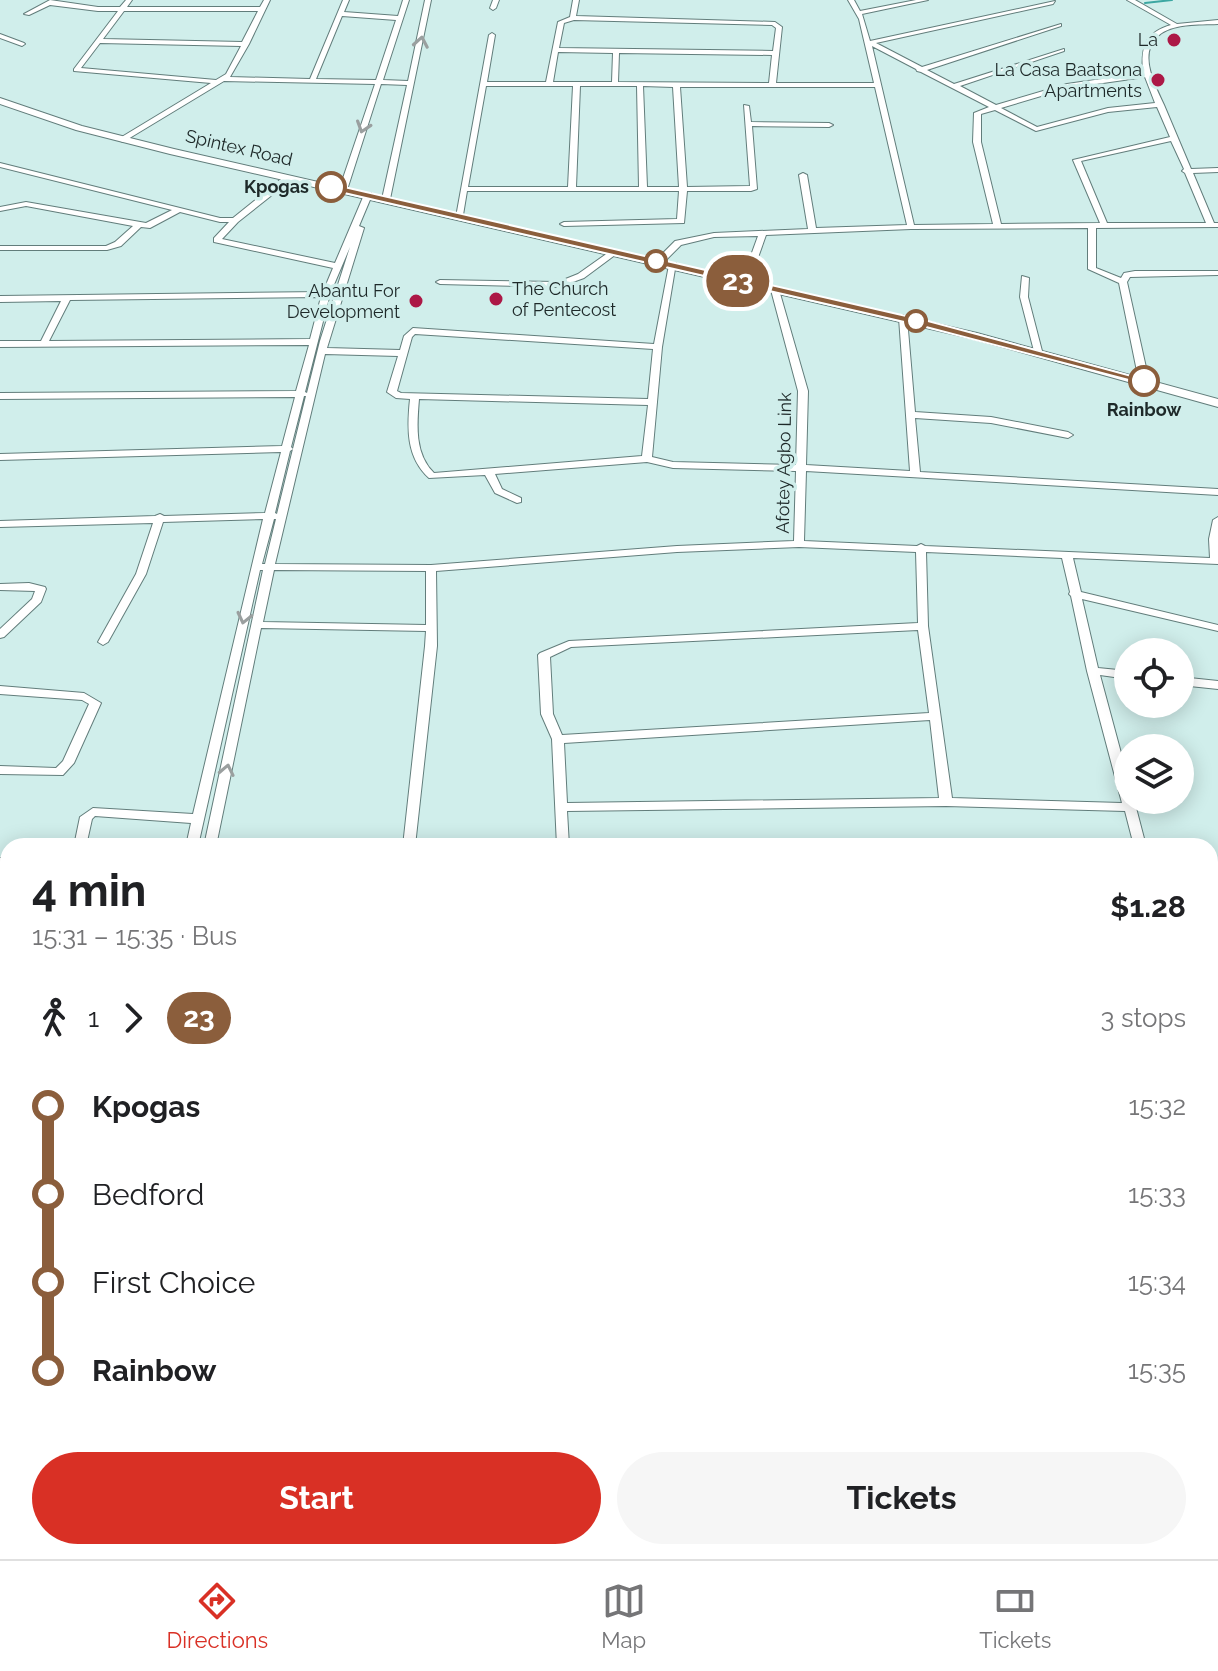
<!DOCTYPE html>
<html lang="en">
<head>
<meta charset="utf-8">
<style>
  body { margin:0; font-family:Raleway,sans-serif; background:#f6f6f6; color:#202124; height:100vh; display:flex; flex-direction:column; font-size:30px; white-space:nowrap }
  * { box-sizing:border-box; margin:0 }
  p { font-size:26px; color:#757577 }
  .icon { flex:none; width:44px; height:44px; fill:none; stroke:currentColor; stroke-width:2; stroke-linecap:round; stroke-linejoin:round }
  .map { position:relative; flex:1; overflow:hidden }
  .drawer { position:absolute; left:0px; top:838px; width:1218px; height:722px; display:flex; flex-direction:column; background:#fff; border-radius:24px 24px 0 0; box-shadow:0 4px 20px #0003 }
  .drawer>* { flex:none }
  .badge { padding:0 16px; border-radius:26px; font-size:28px; line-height:52px }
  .tools { position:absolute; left:1114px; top:638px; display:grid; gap:16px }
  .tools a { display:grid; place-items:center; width:80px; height:80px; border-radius:50%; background:#fff; box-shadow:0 4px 20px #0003; font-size:40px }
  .map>.badge { position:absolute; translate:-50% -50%; box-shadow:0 0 0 4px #fff }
  .legs { display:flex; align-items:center; gap:12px; height:88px; padding:0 32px; font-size:26px }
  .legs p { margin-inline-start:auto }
  .headline { display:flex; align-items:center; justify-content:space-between; height:136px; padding:0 32px }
  h1 { font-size:44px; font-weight:700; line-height:60px }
  .button { display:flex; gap:16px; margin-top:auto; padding:16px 32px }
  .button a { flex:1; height:92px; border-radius:48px; background:#d93025; color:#fff; font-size:32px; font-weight:700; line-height:92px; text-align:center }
  .button a+a { background:#f6f6f6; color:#202124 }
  ul { padding:0 32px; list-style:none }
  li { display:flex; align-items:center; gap:28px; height:88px; font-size:30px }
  li i { display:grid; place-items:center; width:12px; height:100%; margin:0 10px; background:currentColor }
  li i::after { content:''; width:20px; height:20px; margin:-10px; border:6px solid; border-radius:50%; background:#fff }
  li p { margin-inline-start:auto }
  li:first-child i { background:linear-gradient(#0000 50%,currentColor 0) }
  li:last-child i { background:linear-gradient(currentColor 50%,#0000 0) }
  .menu { display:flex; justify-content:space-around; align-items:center; height:112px; border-top:2px solid #e0e0e0; background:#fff; font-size:22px; color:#757577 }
  .menu a { display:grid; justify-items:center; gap:4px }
  .menu .current { color:#d93025 }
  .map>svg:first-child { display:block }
</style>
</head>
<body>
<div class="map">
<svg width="1218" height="1559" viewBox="0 0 1218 1559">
  <rect width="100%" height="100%" fill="#d0eeeb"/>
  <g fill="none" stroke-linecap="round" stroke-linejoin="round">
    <path stroke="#3ca7a2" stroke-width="2" d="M1145,3L1172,0"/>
    <defs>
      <path id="minor" d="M50,0L98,7H120L126,0H132L127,7H260L264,0H270L249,44L230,77L310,79L343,0H349L344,12L398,16L403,0H409L383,80L408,81L425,0H431L390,199L386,201L382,199L407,85L381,84L347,190L343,192L339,190L375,84L224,81L123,142L119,140L120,138L211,83L74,71V69L118,11H98L50,5L29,15L24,14ZM124,11H258L242,42L103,39ZM342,16L396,20L376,80L316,79ZM100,43L241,46L226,74L216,80L81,68Z
        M493,0H499L496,8L493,10L490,8Z
        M573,0H579L576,16L775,22L782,27L776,83H874L859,19L848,0H854L860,11L916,0H928L862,14L870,41L1055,1L1053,4L876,43L922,67L1061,24V26L927,70L954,84L1064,49V51L960,86L996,105L1067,84L1143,73C1141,48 1144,33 1171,25L1127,0H1135L1177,24L1218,20V24C1199,25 1172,23 1158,36C1137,54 1156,87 1164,105C1173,126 1182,148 1191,169L1218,168V172L1193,173L1214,223H1218V227L1096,228V268L1121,278L1124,273L1135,271H1218V275L1130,277L1127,282L1149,381L1144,384L1139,381L1119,283L1088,269V228L911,229L766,235L749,283L745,285L741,283L758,236L714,237L681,245L662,264H656V260L675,241L714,233L808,229L799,175L803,173L807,175L816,228L907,225L875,87H680L687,187L750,186L744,105L749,106L751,122L829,123L833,125L829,127L752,126L757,189L751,191H687L684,223L564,226L560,224L564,222L677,219L679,191H467L463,215L456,217L489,35L492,33L495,35L487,82H546L558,22L570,17ZM574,20L772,25L776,28L773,51L559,48L564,23ZM872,46L916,69L917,71L921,72L989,107L974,113L973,142L993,224L914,225ZM558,52L613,53L612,82H553ZM619,53L772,55L769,83L618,82ZM1145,77L1155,103L1108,108L1037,127L1001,108L1068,88ZM486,86H573L568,187H468ZM580,86H637L639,187H576ZM643,86L673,87L679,187H647ZM1157,107L1170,137L1073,160L1100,223L1001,224L981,142V114L995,110L1036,131L1108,112ZM1171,141L1184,169L1182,171L1185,173L1206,223H1107L1081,161Z
        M0,34L24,43L25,44L22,46L0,38Z
        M0,163L220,218H233L285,176H291V180L238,222L222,239L335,263L364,195L371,193L372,195L359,226L364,228L327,348L400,350L404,336L413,328L654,344L669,265L676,263L662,347L652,457L673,462L796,465L798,391L771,290L775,287L779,290L808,391L806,465L910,471L899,318L903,315L907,318L915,412L991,417L1068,432L1073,435L1068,438L991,423L915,418L920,472L1218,489V495L806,471L804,541L917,546L921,544L925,546L1210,558L1209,539L1213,520L1218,517V564L1073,558L1081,592L1218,625V631L1082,599L1098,668L1128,671V679L1100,675L1128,779V800H1134L1146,846H1134L1125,811L946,806L567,811L569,846H557L552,739L541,714L538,655L540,653L569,641L918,623L916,552L799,547L677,552L436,571L437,646L415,846H403L425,646L426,631L261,628L216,846H204L263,570H260L198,846H186L191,823L95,816L92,819L86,846H74L80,817L93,808L193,814L263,519L163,522L146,574L108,642L103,645L98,642L136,574L153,523L0,527V521L155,516L160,514L164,516L265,513L281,452L0,460V454L282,446L295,397L0,399V393L296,391L309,345L0,347V341H41L61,301L0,302V296L323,292L333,268L214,242V238L229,222H220L180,212L150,228L141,227L121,246L107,250H0V246H106L115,242L133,226L26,206L0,211V207L26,202L146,223L172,210L0,167ZM350,247L320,341L307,393L305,392L330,294ZM321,297L310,339L49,341L70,300ZM415,334L653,349L648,399L401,393L397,391L412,337ZM325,354L398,356L387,392L396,398L410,399C407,428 406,457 429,478L485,475L495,493L517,503L521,502V498L502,489L495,474L647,462L673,468L796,471L794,541L677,546L431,565L275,564ZM304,396H306L277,514L275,513L290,451L293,449L291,447ZM419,399L648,405L642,456L434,473C414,454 417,424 419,399ZM274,519H276L265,564H262ZM926,552L1062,558L1070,592L1069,594L1071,596L1087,671L1122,803L952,798L928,626ZM274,570L426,571V625L263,622ZM918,630L929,713L562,735L553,714L550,657L571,647ZM930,720L939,798L567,803L564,743Z
        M612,250L619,252L584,278L559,287L440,284L436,282L440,280L558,282L578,274Z
        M1022,276L1029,278L1028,297L1042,351L1038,354L1034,351L1020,297Z
        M29,583L45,587L46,589L41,602L4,637L0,638V629L32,599L35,591L0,590V584Z
        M1180,677L1218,681V689L1180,685Z
        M0,686L84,693L101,703L74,763L63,775L0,774V766L56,768L63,761L89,704L82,700L0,694Z
        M0,858H8V868H0Z
        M0,989L8,994V1009L0,1004Z
        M1218,1034V1046L1210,1047V1035Z
        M1210,1047L1215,1049L1218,1056V1087L1213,1085L1210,1078Z
        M0,1198H8V1212H0Z
        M1210,1226H1218V1240H1210Z
        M0,1362H8V1378H0Z
        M0,1386H8V1402H0Z
        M1210,1512H1218V1530H1210Z
        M29,1552H47L45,1559H27Z
        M55,1552H73L71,1559H53Z
        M286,1552H304V1559H286Z
        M623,1552H641L642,1559H624Z
        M1081,1552H1099L1102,1559H1084Z"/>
      <path id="secondary" d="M0,98L82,126L174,149L977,333L1218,399V407L974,339L170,154L76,130L0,104Z"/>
    </defs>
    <use href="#minor" stroke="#627d7b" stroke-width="2"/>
    <use href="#secondary" stroke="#627d7b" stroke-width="2"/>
    <use href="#minor" fill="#fff" fill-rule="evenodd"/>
    <use href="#secondary" fill="#fff" fill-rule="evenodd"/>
  </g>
  <defs><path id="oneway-chevron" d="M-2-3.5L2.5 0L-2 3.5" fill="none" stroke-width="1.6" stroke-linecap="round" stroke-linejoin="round" transform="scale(2)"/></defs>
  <g stroke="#9a9f9f">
    <use href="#oneway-chevron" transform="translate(421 42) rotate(-80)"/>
    <use href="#oneway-chevron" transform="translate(363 127) rotate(108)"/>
    <use href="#oneway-chevron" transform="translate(244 618) rotate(103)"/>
    <use href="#oneway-chevron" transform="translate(227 770) rotate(-78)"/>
  </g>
  <path fill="#8b5e3c" stroke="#fff" stroke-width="2" d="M331,184L928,321L1150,381L1144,384L926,327L327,189Z"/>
  <g fill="#ac1846" stroke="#d0eeeb" stroke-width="3">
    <circle cx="1174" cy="40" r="8"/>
    <circle cx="1158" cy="80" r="8"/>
    <circle cx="496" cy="299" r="8"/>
    <circle cx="416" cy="301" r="8"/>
  </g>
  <g fill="#fff" stroke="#8b5e3c" stroke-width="4">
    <circle cx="331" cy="187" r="14"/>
    <circle cx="656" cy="261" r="10"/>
    <circle cx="916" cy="321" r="10"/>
    <circle cx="1144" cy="381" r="14"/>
  </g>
  <g text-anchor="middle" stroke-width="7" stroke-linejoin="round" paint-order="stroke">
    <g font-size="18" fill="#1e2929" stroke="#d0eeeb" text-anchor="end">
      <text x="1158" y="46">La</text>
      <text x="1142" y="76">La Casa Baatsona<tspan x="1142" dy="21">Apartments</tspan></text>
      <text x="512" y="295" text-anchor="start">The Church<tspan x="512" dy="21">of Pentecost</tspan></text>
      <text x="400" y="297">Abantu For<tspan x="400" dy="21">Development</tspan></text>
    </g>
    <g font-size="18" fill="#1e2929" stroke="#d0eeeb">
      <text transform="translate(239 148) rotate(13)" y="6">Spintex Road</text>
      <text transform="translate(784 463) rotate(-89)" y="6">Afotey Agbo Link</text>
    </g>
    <g font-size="18" font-weight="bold" fill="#1e2929" stroke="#d0eeeb" text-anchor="end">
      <text x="309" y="193">Kpogas</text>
      <text x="1144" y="416" text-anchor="middle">Rainbow</text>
    </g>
  </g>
</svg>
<div class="tools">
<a><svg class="icon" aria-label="locate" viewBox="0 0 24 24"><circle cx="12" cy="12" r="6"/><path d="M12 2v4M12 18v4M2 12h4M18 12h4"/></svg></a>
<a><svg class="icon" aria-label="layers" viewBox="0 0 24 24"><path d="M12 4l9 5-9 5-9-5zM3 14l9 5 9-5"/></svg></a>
</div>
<b class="badge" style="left:738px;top:281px;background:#8b5e3c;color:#fff">23</b>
<section class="drawer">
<div class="headline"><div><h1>4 min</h1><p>15:31 – 15:35 · Bus</p></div><b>$1.28</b></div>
<div class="legs"><svg class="icon" aria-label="walk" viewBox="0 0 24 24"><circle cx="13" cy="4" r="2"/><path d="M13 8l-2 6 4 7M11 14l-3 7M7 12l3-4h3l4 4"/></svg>1<svg class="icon" aria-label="forward" viewBox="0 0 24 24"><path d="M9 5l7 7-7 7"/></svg><b class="badge" style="background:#8b5e3c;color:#fff">23</b><p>3 stops</p></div>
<ul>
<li><i style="color:#8b5e3c"></i><b>Kpogas</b><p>15:32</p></li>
<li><i style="color:#8b5e3c"></i><span>Bedford</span><p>15:33</p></li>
<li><i style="color:#8b5e3c"></i><span>First Choice</span><p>15:34</p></li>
<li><i style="color:#8b5e3c"></i><b>Rainbow</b><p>15:35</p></li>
</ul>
<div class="button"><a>Start</a><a>Tickets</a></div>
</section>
</div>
<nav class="menu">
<a class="current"><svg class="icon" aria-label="directions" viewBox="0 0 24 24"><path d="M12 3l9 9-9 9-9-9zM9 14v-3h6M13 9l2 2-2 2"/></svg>Directions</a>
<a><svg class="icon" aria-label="map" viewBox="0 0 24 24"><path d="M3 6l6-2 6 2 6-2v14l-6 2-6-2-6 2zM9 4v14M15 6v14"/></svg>Map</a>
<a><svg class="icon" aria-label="tickets" viewBox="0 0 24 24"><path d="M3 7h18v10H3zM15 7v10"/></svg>Tickets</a>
</nav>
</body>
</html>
